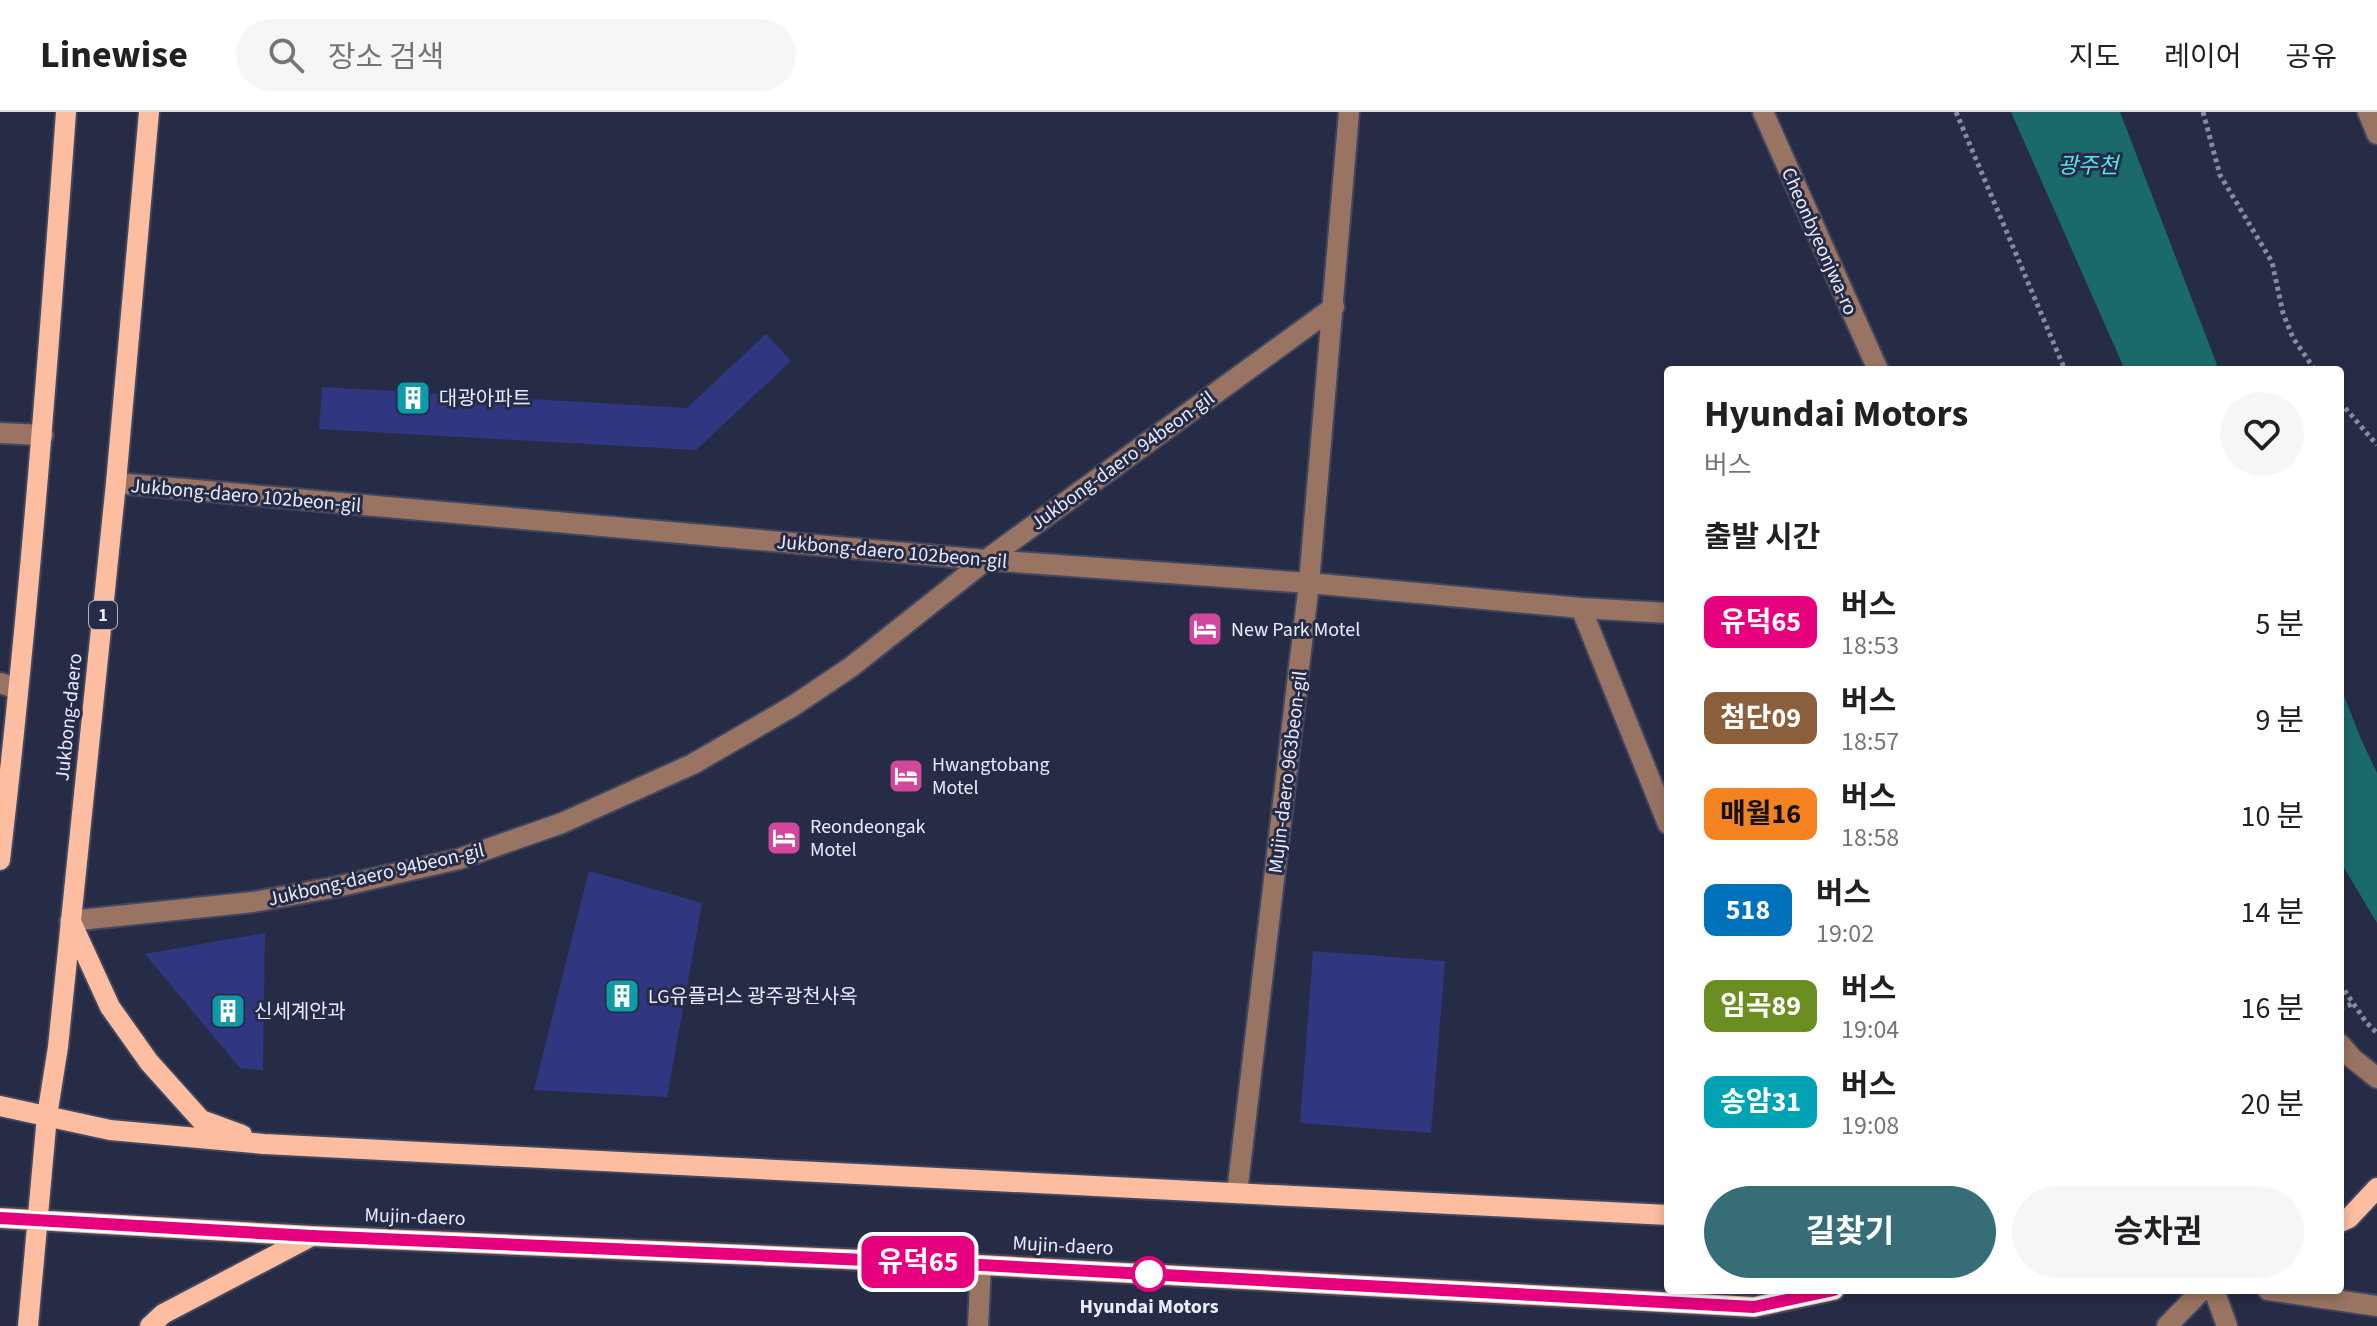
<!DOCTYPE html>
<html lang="ko">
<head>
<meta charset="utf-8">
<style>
  body { margin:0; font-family:"Source Sans 3","Noto Sans KR",sans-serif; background:#f6f6f6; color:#202124; height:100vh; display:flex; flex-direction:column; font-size:30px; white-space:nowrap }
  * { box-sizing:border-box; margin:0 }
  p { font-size:26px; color:#757577 }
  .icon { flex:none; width:44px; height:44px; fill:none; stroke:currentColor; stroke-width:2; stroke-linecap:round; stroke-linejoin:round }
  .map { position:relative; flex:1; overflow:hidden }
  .drawer { position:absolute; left:1664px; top:254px; width:680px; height:928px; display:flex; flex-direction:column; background:#fff; border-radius:8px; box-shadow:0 4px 12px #0003 }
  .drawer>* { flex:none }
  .badge { padding:0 16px; border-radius:12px; font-size:28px; line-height:52px }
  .map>.badge { position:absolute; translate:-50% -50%; box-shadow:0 0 0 4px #fff }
  h2 { padding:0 40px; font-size:30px; line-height:72px }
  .round { display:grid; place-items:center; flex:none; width:84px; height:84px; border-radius:42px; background:#f6f6f6 }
  .head { display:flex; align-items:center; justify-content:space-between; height:136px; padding:0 40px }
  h1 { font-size:38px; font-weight:700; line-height:60px }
  .primary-button { display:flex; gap:16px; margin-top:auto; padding:16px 40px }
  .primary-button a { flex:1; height:92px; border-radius:48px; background:#376d77; color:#fff; font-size:32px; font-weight:700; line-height:92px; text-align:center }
  .primary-button a+a { background:#f6f6f6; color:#202124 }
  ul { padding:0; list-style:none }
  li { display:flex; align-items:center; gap:24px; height:96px; padding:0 40px }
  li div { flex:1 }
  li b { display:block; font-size:30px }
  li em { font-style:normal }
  li .badge { min-width:88px; font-weight:700; text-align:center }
  header { display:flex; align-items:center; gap:48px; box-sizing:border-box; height:112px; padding:0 40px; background:#fff; border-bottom:2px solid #e0e0e0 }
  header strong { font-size:38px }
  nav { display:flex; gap:44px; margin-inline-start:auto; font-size:28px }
  .search { width:560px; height:72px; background:#f6f6f6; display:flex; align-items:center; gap:20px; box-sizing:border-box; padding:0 28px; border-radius:44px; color:#757577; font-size:30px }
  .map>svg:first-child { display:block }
</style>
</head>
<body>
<header>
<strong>Linewise</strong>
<div class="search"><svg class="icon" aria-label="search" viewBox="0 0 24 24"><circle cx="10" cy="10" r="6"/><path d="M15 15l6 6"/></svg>장소 검색</div>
<nav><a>지도</a><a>레이어</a><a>공유</a></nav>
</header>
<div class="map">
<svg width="2377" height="1214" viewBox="0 0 2377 1214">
  <rect width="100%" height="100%" fill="#272c46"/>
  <path fill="#1a6a6c" d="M2011,0H2120L2219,258H2125Z
    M2340,573L2360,625L2377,661V811L2340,749Z"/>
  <path fill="#303780" d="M766,222L791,249L696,338L319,317L322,275L687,296Z
    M589,759L702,791L667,985L534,978Z
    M265,821L263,958L240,956L145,842Z
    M1313,839L1445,849L1431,1021L1300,1011Z"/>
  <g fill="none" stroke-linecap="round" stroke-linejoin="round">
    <defs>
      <path id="minor" d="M1763,0L1878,258
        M2368,0L2377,22
        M0,321L43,323
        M116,371L986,448L1309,471L1581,496L1668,501
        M1581,496L1668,712
        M0,571L18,577
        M70,809L253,790L336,775L459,747L562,711L693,652L793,594L851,555L986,448L1334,195
        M2340,932L2352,946L2377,966
        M1237,1081L1309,471L1349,0
        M2214,1178L2227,1214
        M2268,1178L2377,1194
        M978,1214L981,1153
        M2167,1214L2202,1178"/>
      <path id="major" d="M0,748C29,499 48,250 66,0
        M72,812L110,895L149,950L201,1008L242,1023
        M0,994L110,1018L264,1032L1668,1103
        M0,1106L312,1124L981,1153L1754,1195L1834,1178
        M2340,1110L2349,1106L2377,1076
        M28,1214L47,1004L58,935L116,371L149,0
        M150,1214L163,1202L310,1125"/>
    </defs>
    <use href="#minor" stroke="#424760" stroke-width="24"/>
    <use href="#major" stroke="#424760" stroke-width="24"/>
    <path stroke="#868ba0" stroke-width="5" stroke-dasharray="4 4" stroke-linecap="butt" d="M1956,0L2065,258
      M2203,0L2220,63L2272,150L2283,201L2293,226L2315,258
      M2340,290L2377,333
      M2340,872L2366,910L2377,921
      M2340,896L2353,892"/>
    <use href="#minor" stroke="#9a7462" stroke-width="20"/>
    <use href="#major" stroke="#fcbda0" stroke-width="20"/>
  </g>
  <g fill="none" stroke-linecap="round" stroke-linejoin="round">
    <defs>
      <path id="line" d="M0,1106L312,1124L981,1153L1754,1195L1834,1178"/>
    </defs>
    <use href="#line" stroke="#fff" stroke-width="18"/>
    <use href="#line" stroke="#e6007e" stroke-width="12"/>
  </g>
  <defs>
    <symbol id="building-square" viewBox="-11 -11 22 22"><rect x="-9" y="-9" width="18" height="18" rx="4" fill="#0f9aa8" stroke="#272c46"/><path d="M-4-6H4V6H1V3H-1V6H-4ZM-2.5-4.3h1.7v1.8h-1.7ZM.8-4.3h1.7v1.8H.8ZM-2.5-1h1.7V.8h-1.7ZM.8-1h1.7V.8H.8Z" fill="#fff"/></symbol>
    <symbol id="hotel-square" viewBox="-11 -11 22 22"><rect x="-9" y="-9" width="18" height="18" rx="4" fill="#d1479c" stroke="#272c46"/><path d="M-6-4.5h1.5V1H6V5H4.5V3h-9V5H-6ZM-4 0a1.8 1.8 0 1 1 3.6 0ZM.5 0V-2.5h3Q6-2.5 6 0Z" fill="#fff"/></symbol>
  </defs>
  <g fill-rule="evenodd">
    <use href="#building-square" x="393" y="266" width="40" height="40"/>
    <use href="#hotel-square" x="1185" y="497" width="40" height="40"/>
    <use href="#hotel-square" x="886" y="644" width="40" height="40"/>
    <use href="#hotel-square" x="764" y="706" width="40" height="40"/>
    <use href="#building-square" x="602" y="864" width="40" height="40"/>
    <use href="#building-square" x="208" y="879" width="40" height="40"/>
  </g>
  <circle fill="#fff" stroke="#e6007e" stroke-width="4" cx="1149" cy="1162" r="16"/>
  <g text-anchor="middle" stroke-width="6" stroke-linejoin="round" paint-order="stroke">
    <rect fill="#272c46" stroke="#aeb2c6" stroke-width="2" x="89" y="489" width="28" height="28" rx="6"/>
    <g font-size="18" font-weight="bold" fill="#e8ecfd">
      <text x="103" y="509">1</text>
    </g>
    <g font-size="20" fill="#e8ecfd" stroke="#272c46">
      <text transform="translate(1820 129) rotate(66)" y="7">Cheonbyeonjwa-ro</text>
      <text transform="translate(1122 348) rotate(-36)" y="7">Jukbong-daero 94beon-gil</text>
      <text transform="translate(246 383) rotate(5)" y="7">Jukbong-daero 102beon-gil</text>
      <text transform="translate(892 439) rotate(5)" y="7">Jukbong-daero 102beon-gil</text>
      <text transform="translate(68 605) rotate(-84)" y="7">Jukbong-daero</text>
      <text transform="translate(1287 660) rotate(-83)" y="7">Mujin-daero 963beon-gil</text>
      <text transform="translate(376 762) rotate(-13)" y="7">Jukbong-daero 94beon-gil</text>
      <text transform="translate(415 1104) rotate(2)" y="7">Mujin-daero</text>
      <text transform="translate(1063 1133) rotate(3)" y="7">Mujin-daero</text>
    </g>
    <g font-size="20" fill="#e8ecfd" stroke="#272c46" text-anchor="start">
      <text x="439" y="293">대광아파트</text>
      <text x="1231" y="524">New Park Motel</text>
      <text x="932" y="659">Hwangtobang<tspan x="932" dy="23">Motel</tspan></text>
      <text x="810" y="721">Reondeongak<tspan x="810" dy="23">Motel</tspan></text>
      <text x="648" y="891">LG유플러스 광주광천사옥</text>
      <text x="254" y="906">신세계안과</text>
    </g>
    <g font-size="20" font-weight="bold" fill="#e8ecfd" stroke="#272c46">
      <text x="1149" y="1201">Hyundai Motors</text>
    </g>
    <g font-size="22" font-style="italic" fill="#53e5e8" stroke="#272c46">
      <text x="2088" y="61">광주천</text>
    </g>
  </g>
</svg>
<b class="badge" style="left:918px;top:1150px;background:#e6007e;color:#fff">유덕65</b>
<section class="drawer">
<div class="head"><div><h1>Hyundai Motors</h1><p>버스</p></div><a class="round"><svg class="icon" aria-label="heart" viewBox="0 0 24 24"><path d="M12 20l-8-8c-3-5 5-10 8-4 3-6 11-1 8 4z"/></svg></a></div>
<h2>출발 시간</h2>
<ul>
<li><span class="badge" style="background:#e6007e;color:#fff">유덕65</span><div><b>버스</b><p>18:53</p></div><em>5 분</em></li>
<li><span class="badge" style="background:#8b5e3c;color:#fff">첨단09</span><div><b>버스</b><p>18:57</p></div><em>9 분</em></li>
<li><span class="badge" style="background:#f58220;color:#111">매월16</span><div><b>버스</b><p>18:58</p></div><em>10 분</em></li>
<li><span class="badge" style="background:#0072bc;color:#fff">518</span><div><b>버스</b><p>19:02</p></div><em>14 분</em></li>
<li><span class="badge" style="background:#6b8e23;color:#fff">임곡89</span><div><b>버스</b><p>19:04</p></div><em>16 분</em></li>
<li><span class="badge" style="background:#00a3b4;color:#fff">송암31</span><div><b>버스</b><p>19:08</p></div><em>20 분</em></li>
</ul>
<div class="primary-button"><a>길찾기</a><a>승차권</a></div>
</section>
</div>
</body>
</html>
